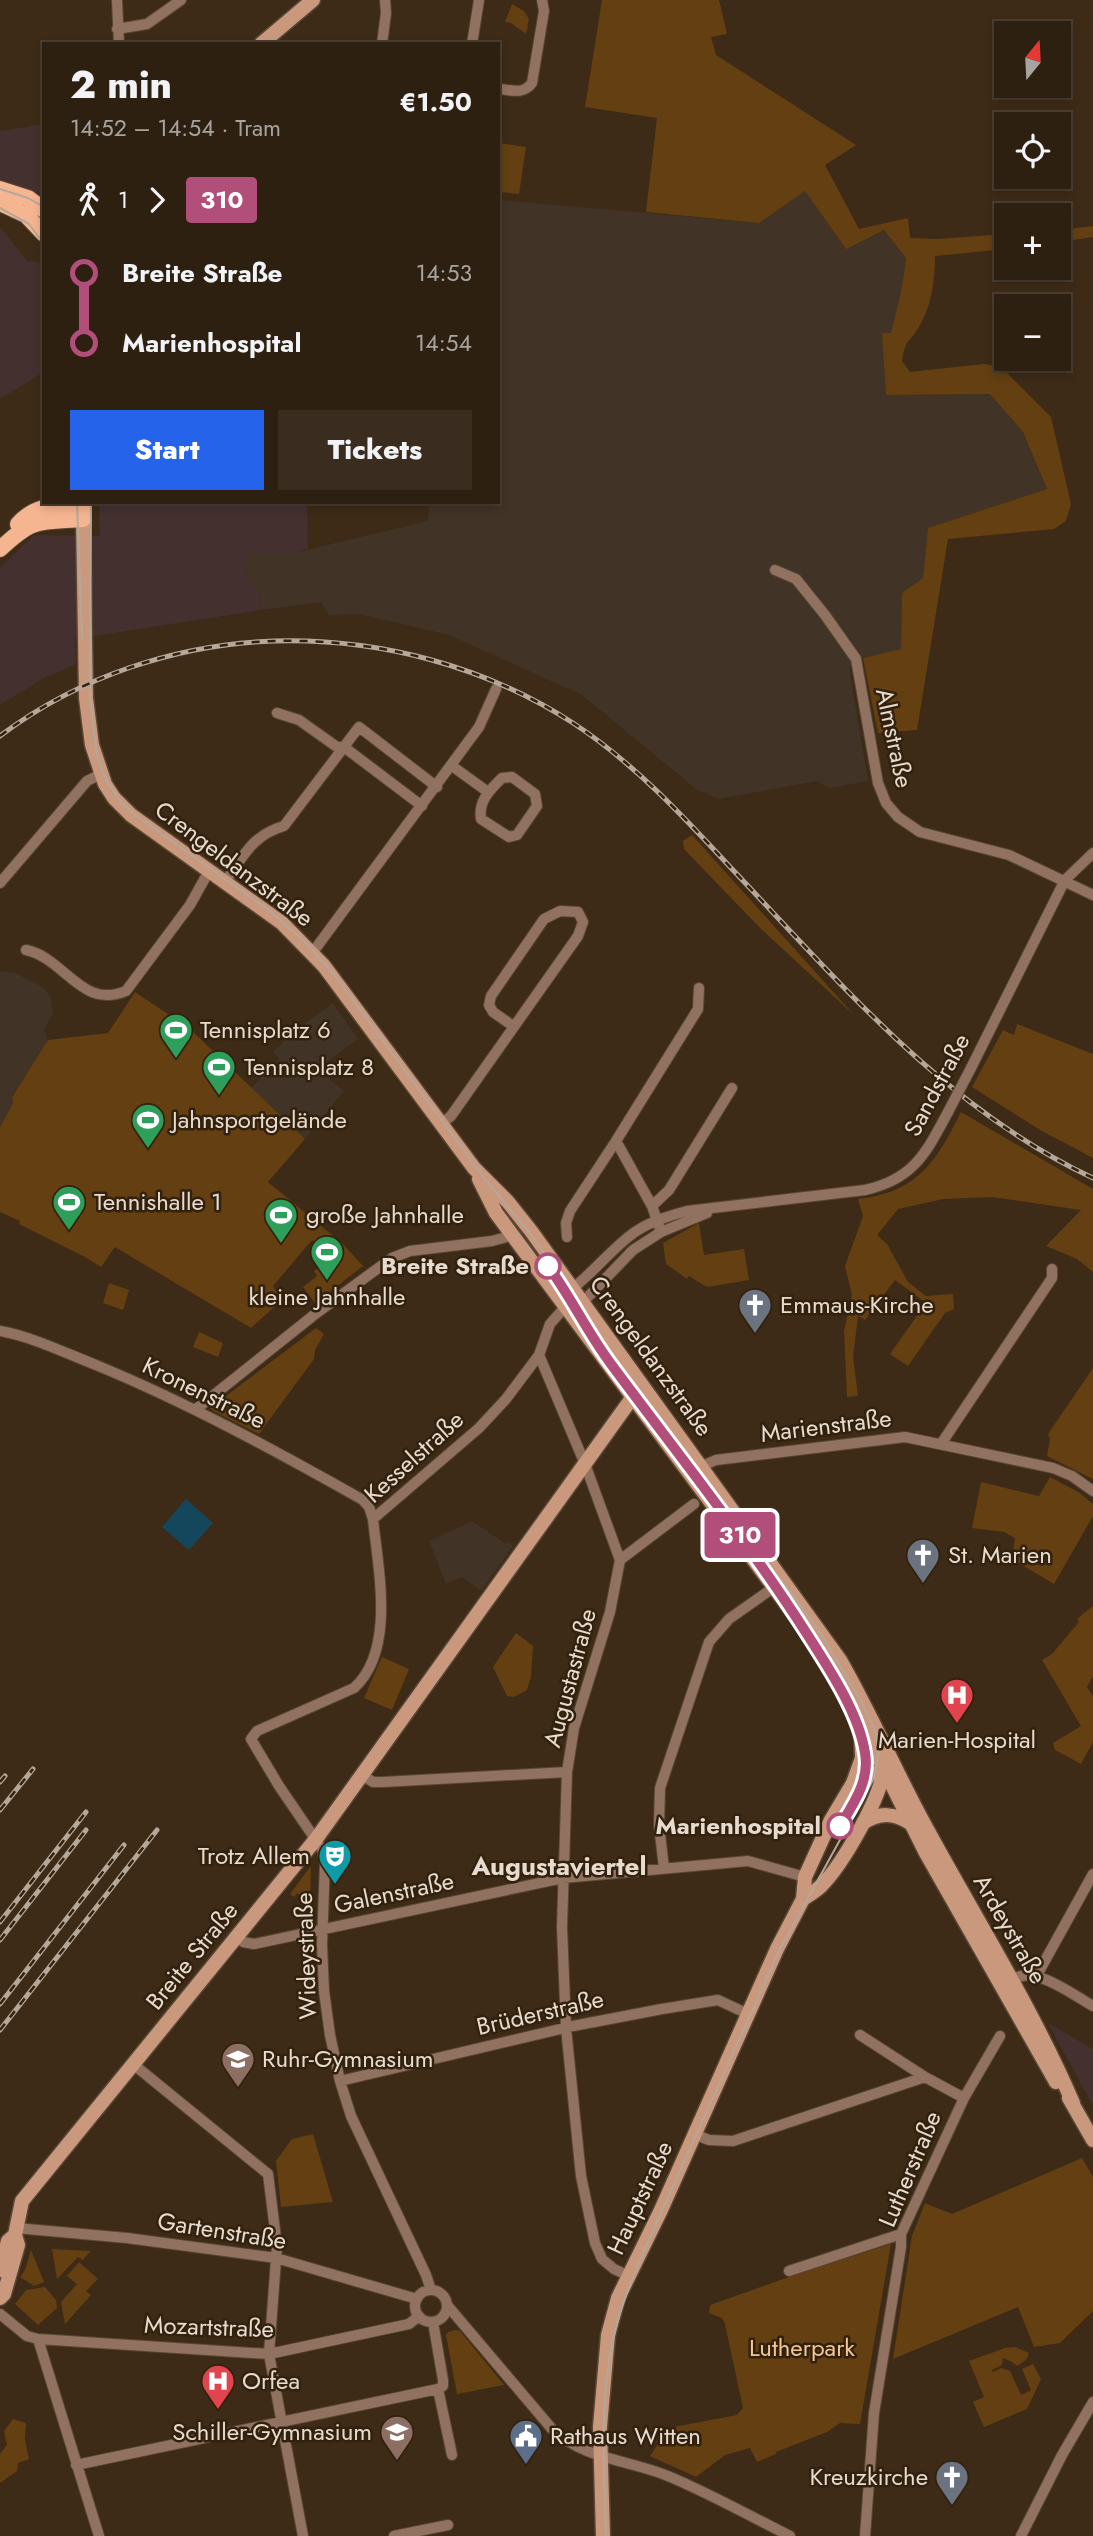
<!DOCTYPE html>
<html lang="en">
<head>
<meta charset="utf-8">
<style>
  body { margin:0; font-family:Jost,sans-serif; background:#3a2d1f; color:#f1f3f6; height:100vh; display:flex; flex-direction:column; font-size:26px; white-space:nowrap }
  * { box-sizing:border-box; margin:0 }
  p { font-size:23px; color:#a7a39f }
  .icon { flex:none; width:38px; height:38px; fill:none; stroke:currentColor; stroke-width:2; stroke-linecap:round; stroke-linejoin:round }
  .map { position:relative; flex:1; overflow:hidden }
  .sheet { position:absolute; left:42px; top:42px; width:458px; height:462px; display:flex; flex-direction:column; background:#2e2011; border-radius:0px; box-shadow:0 4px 10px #0003,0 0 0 2px #493e31 }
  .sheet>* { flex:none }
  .badge { padding:0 14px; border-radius:5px; font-size:24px; line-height:46px }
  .needle { width:46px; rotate:18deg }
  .controls { position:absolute; left:994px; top:21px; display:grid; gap:14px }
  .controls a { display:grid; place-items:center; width:77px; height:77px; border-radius:0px; background:#2e2011; box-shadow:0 4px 10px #0003,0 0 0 2px #493e31; font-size:35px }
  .map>.badge { position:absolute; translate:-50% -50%; box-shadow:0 0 0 4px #fff }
  .legs { display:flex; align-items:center; gap:10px; height:77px; padding:0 28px; font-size:23px }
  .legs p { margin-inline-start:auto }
  .headline { display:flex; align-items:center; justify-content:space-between; height:119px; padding:0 28px }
  h1 { font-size:38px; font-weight:800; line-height:52px }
  .action { display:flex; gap:14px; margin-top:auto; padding:14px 28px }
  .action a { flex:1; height:80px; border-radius:0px; background:#2563eb; color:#fff; font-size:28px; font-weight:800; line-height:80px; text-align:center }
  .action a+a { background:#3a2d1f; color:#f1f3f6 }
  ul { padding:0 28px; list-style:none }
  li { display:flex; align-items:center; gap:24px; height:70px; font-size:26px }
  li i { display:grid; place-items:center; width:10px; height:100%; margin:0 9px; background:currentColor }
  li i::after { content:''; width:18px; height:18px; margin:-9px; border:5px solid; border-radius:50%; background:#2e2011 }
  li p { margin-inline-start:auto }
  li:first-child i { background:linear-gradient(#0000 50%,currentColor 0) }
  li:last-child i { background:linear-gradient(currentColor 50%,#0000 0) }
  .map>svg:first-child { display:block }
</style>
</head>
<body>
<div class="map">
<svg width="1093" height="2536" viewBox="0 0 1093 2536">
  <rect width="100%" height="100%" fill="#3d2b17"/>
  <path fill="#453030" d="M44,124V193H35L0,180V131Z
    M0,227L27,261L40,263L44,271V372L0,399Z
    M99,502H307L308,548L294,553L245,554V569L261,598L260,610L75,639L76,664L42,679L0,705V568L34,535L100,536Z
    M1048,2023L1093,2049V2106Z"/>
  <path fill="#423327" d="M805,191L845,248L884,230L906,258L902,286L891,334L883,333L886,395L990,394L1023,432L1047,489L928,528L923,578L902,593L901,649L863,658L849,667L868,781L830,788L817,781L718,799L696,789L582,695L449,635L359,614L329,615L321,602L260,610L261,598L245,569V553H294L428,521L430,502H499V200L759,223Z
    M0,971L16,973L44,988L51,998L53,1013L44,1030L48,1040L12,1096L13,1103L0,1127Z
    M333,1003L358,1039L317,1069L344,1091L305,1139L251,1088L279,1059L273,1052L297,1029Z
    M472,1521L506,1544L508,1542L513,1546L481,1591L462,1577L446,1584L429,1541Z"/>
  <path fill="#643f12" d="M602,0H719L727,34L711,37L716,55L856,145L825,165L859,229L908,218L910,238L938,239L1006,234V249L935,256C935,280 932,305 919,327C909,344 906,337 902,361L910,372L984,364L1001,367L1051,417L1071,504L1066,521L1054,529L948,539L917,730L878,733L863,658L901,649L902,593L923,578L928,528L1047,489L1023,432L990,394L886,395L882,333H891L902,287L906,258L884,230L846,249L805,191L759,223L646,212L657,118L585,107Z
    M512,4L524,11L529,19L526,34L511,23L505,22Z
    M499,143L526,147L519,194L499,192Z
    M1093,226V237L1059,242V230Z
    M692,835L854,1015L760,928L684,849L683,841Z
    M135,992L189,1028L305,1139L268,1182L343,1244L363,1266L315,1303L303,1287L317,1276L314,1271L331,1258L312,1240L273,1286L282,1300L251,1328L115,1247L101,1267L85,1257L19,1224L20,1221L0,1212V1127L13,1103L12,1097L48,1040L108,1033Z
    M1017,1024L1093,1054V1158L1040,1130L972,1087L1003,1030L1014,1035Z
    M961,1112L1093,1189V1272L1077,1259L1046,1246L1081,1210L992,1197L943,1199L898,1209L877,1235L887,1244L908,1282L926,1296L953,1294L954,1309L945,1313L908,1366L890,1354L926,1303L895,1280L865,1320L858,1316L853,1357L858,1396L847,1397L844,1331L852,1295L845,1266L863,1216L858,1199C918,1192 936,1162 961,1112Z
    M699,1223L704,1255L744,1249L749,1280L707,1287L689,1276L687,1279L666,1264L663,1243Z
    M109,1283L129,1290L123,1310L103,1303Z
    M316,1328L324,1334L315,1350L314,1359L259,1434L215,1412L210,1408Z
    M199,1332L223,1343L218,1357L193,1347Z
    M1093,1368V1479L1047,1456L1050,1439L1048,1434Z
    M1050,1477L1080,1493L1093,1504V1516L1054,1584L1012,1559L1015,1538L1004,1532L972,1528L981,1482L1039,1496Z
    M1093,1606V1676L1087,1687L1093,1696V1742L1081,1764L1055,1750L1053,1743L1081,1726L1042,1660L1052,1654L1079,1622L1077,1619Z
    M516,1633L533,1646L531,1677L527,1690L514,1697L507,1696L493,1667Z
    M382,1657L409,1669L392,1710L364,1698Z
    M311,1866L310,1904L297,1893L294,1897L290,1894Z
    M313,2134L333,2202L281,2207L276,2161L292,2139Z
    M1082,2158L1093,2177V2311L1060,2343L1034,2347L1018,2307L893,2359L912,2236L925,2203L952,2214Z
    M891,2244L860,2424L840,2423L827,2432L776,2452V2454L757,2462L750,2448L725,2455L696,2477L650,2456L669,2428L737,2415L743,2408L725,2324L722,2318L709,2313L710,2305L809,2270Z
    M52,2249L91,2251L83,2260L78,2257L57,2279Z
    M31,2250L44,2282L34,2286L20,2277L25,2270Z
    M79,2262L98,2279L86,2291L91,2295L65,2324L61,2302L77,2284L67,2276Z
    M45,2287L56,2300L57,2308L38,2325L15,2304L26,2290Z
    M456,2330L460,2331L504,2385L457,2394L446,2335L448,2332Z
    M1015,2347L1029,2353L1026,2360L1017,2366L1012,2362L1003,2358L1002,2365L992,2370L993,2372L1001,2368L1010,2371L1021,2395L1031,2390L1022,2369L1033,2364L1041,2379L1027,2409L984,2427L973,2402L984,2397L969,2361L1005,2348Z
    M13,2419L26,2423L25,2439L29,2459L18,2463L17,2471L0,2483V2454L7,2445L4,2431Z"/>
  <path fill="#14475b" d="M186,1499L213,1523L189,1550L162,1527Z"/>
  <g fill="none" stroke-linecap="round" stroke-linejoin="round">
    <defs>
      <path id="street" d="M117,0L119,44
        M117,29L147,24L181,0
        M382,44L386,13L385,0
        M472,44L479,0
        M499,89C512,90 523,95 532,83L544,11L542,0
        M775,570L796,579L825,615L856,659L878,783L886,803L898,817L920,832L1009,855L1093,895
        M277,713L299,720L337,747H344L422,806
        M452,766L488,792
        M512,777L535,794L537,806L517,835L509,837L481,819C478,801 490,790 502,778Z
        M225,882C243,857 252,835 284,826L359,727L437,787
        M0,883L87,781L101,774
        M26,950C65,958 81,1010 126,991L190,905L209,871
        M313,952L479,727L496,689
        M971,1068L1065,880L1093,853
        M441,1124L451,1116L578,936L583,922L578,912L560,911L544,919L491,996L489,1005L493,1012L513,1026
        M652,1206L669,1190L732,1088
        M661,1232L652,1206L616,1141L698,1009L699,988
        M567,1237L566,1223L570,1211L616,1141
        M573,1288C595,1271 612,1248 635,1232C651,1221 669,1216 687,1211L865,1190C914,1179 926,1153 948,1112
        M583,1302L633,1250L661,1232L707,1213
        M0,1331C33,1337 65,1353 96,1365C188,1403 276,1451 363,1500L369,1507L373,1519C378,1569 396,1650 354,1688L257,1731L251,1739L279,1786L322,1849L325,1863L322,1945L324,1991L330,2035L340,2081L351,2116L426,2275L431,2290
        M539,1355L585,1464L620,1560L610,1612L574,1728L567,1772L562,1927L566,2028L581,2176L595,2243L602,2259L614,2269L629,2276
        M195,1410L314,1315L392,1258L410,1251L492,1241L514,1235
        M941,1444L1052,1278V1269
        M696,1465L702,1466L716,1460L905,1437L1053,1468L1072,1476L1093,1491
        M373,1519L479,1428L506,1399L539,1355L550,1324L566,1306
        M620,1560L694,1504
        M362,1775L373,1782H383L567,1772
        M664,1868L659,1825L660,1788L709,1642L729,1619L773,1588
        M237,1937L243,1942L254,1944L563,1878L748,1861L805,1877
        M1037,1975L1093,1874
        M1010,1983C1028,1960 1073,1995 1093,2006
        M860,2035L925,2077
        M133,2064L268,2174L277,2246L269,2354L303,2536
        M340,2081L573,2026L662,2009L718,2000L748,2014
        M694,2134L709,2140L733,2141L925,2077L964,2098
        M16,2228L127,2238L276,2258L417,2299
        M789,2271L901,2234
        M415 2306a16 16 0 1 1 32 0a16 16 0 1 1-32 0Z
        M447,2305L552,2429C585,2461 635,2460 675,2479C714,2496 752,2517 790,2536
        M0,2314L27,2336L38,2339L269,2354L409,2324L419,2316
        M433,2322L443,2380V2386L438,2389L452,2455
        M38,2339L99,2536
        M76,2465L438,2389
        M394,2536L448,2525
        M865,2536L874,2413L901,2247V2234L964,2098L1000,2036
        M1021,2536L1062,2455L1093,2402"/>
      <path id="secondary" d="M261,44L313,0
        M83,519L86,698L92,745L105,784L114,798L131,815L282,923L324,966L474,1168L508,1202L531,1231L840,1660C872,1716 897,1775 928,1831C977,1921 1032,2008 1073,2103
        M479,1179L496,1213L817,1645L876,1753L926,1853L1056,2082
        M853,1783L862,1758L861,1731
        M863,1823C880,1812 894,1813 910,1823
        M803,1899C809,1895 816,1891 821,1886C843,1864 880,1799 884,1769
        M1069,2098L1093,2140
        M0,2270L8,2241L15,2235
        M0,2298L4,2294L18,2245L15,2235L22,2201L316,1839L632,1398L634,1391
        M603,2536L600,2427L608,2335L618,2298L661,2210L777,1949L803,1899L805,1877L831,1820L853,1783L865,1775L884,1771"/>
      <path id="primary" d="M0,189L28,198L44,210
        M0,203L26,215L44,234
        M18,524C37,503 58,506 83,503
        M0,549C34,517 39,522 83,519V502"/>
    </defs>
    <use href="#street" stroke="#584734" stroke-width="12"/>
    <use href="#secondary" stroke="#584734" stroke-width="17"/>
    <use href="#primary" stroke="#584734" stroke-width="18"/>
    <use href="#street" stroke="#917261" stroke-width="10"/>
    <use href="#secondary" stroke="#ca987d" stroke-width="14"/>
    <use href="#primary" stroke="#f5b591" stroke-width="16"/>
    <path stroke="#b5a799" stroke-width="2" d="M0,189L28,198L44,207
      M0,208L29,224L44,244
      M77,502L82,638
      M91,502L90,697L97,756L106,780L121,802L134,814L270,911L304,941L333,973L485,1179L529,1232L567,1284L595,1335L685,1452L757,1550L793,1595L822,1636L861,1701L874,1728L879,1752L874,1778L780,1949L638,2264C629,2288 619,2311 614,2336C599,2400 604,2471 606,2536
      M784,1598C810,1638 858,1706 865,1752C867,1766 865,1778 860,1790"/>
    <defs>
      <path id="rail" d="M0,736C78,677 177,644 274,641C379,638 485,666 573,723C634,763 683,816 732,869C842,985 946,1109 1093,1178
        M0,1782L5,1776
        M0,1810L33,1769
        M0,1922L86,1812
        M0,1940L86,1830
        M0,2004L124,1845
        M0,2030L157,1830"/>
    </defs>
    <use href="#rail" stroke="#b5a799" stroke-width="5"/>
    <use href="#rail" stroke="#32210d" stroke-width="2.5" stroke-dasharray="8" stroke-linecap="butt"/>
    <defs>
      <path id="street-bridge" d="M948,1112L971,1068"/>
    </defs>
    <use href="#street-bridge" stroke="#584734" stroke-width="12" stroke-linecap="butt"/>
    <use href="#street-bridge" stroke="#917261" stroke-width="10"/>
  </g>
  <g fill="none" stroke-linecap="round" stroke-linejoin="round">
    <defs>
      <path id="line-1" d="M548,1266C571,1297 587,1332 611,1364C677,1453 747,1540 807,1634C828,1667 859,1713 865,1753C870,1780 854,1803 840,1826"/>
    </defs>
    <use href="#line-1" stroke="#fff" stroke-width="16"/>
    <use href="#line-1" stroke="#b14e7a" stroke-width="10"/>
  </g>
  <defs>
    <symbol id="stadium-pin" viewBox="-11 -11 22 30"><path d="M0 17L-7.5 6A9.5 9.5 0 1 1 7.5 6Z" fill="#2e9e5b" stroke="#32210d"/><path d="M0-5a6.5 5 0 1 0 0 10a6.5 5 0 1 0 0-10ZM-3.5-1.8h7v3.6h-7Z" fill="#fff"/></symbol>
    <symbol id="church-pin" viewBox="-11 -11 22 30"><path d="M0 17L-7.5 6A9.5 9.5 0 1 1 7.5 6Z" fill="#6b7280" stroke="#32210d"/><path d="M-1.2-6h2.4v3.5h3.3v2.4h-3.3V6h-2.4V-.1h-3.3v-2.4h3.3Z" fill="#fff"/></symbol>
    <symbol id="hospital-pin" viewBox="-11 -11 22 30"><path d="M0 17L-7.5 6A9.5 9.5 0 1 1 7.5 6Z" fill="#e0444e" stroke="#32210d"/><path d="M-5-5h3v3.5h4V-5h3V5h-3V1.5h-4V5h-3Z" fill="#fff"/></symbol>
    <symbol id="theatre-pin" viewBox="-11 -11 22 30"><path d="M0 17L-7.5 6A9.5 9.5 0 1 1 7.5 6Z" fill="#0f9aa8" stroke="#32210d"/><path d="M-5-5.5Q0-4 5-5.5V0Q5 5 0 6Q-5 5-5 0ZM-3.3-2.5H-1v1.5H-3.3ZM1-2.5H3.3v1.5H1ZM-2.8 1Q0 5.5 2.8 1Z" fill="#fff"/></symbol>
    <symbol id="school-pin" viewBox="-11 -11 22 30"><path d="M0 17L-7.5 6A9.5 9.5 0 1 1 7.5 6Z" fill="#8d6e63" stroke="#32210d"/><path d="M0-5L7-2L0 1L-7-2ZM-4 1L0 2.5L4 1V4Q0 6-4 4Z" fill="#fff"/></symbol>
    <symbol id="civic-pin" viewBox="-11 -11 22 30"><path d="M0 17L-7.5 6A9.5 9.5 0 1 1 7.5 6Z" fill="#5c6f8a" stroke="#32210d"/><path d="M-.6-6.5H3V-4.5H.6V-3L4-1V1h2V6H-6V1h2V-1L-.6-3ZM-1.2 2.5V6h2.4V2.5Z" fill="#fff"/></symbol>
  </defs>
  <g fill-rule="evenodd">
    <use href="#stadium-pin" x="157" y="1011" width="38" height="52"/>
    <use href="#stadium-pin" x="200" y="1048" width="38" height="52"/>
    <use href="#stadium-pin" x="129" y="1101" width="38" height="52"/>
    <use href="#stadium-pin" x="50" y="1183" width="38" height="52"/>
    <use href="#stadium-pin" x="262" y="1196" width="38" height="52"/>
    <use href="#stadium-pin" x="308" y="1233" width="38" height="52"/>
    <use href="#church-pin" x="736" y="1286" width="38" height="52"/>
    <use href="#church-pin" x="904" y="1536" width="38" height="52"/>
    <use href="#hospital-pin" x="938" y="1676" width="38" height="52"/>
    <use href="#theatre-pin" x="316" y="1837" width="38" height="52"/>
    <use href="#school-pin" x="219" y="2040" width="38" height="52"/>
    <use href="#hospital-pin" x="199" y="2362" width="38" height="52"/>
    <use href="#school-pin" x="378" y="2413" width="38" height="52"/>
    <use href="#civic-pin" x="507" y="2417" width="38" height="52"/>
    <use href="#church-pin" x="933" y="2458" width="38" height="52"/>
  </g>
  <g fill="#fff" stroke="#b14e7a" stroke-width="3.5">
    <circle cx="548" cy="1266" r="12"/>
    <circle cx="840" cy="1826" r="12"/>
  </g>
  <g text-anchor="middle" stroke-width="5" stroke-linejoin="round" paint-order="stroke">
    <g font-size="24" fill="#e7dbcf" stroke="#32210d">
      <text transform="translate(894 738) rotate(78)" y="8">Almstraße</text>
      <text transform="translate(234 864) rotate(37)" y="8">Crengeldanzstraße</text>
      <text transform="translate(937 1085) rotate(-62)" y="8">Sandstraße</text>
      <text transform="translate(651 1356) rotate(54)" y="8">Crengeldanzstraße</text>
      <text transform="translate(204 1393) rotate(26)" y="8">Kronenstraße</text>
      <text transform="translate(826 1426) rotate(-7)" y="8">Marienstraße</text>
      <text transform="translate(414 1457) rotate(-42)" y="8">Kesselstraße</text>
      <text transform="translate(570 1678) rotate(-75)" y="8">Augustastraße</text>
      <text transform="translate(394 1893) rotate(-12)" y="8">Galenstraße</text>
      <text transform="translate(1010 1929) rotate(60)" y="8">Ardeystraße</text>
      <text transform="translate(192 1956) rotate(-51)" y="8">Breite Straße</text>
      <text transform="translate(306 1956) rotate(-92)" y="8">Wideystraße</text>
      <text transform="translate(540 2013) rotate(-13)" y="8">Brüderstraße</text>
      <text transform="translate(910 2169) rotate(-67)" y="8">Lutherstraße</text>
      <text transform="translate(640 2198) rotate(-65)" y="8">Hauptstraße</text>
      <text transform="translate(222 2231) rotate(9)" y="8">Gartenstraße</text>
      <text transform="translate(209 2327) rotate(2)" y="8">Mozartstraße</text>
    </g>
    <g font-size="24" fill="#e7dbcf" stroke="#32210d" text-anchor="start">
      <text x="200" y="1038">Tennisplatz 6</text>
      <text x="244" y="1075">Tennisplatz 8</text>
      <text x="172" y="1128">Jahnsportgelände</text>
      <text x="94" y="1210">Tennishalle 1</text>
      <text x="306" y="1223">große Jahnhalle</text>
      <text x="327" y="1305" text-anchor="middle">kleine Jahnhalle</text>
      <text x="780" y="1313">Emmaus-Kirche</text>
      <text x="948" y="1563">St. Marien</text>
      <text x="957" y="1748" text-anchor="middle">Marien-Hospital</text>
      <text x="310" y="1864" text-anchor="end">Trotz Allem</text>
      <text x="262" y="2067">Ruhr-Gymnasium</text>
      <text x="242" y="2389">Orfea</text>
      <text x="372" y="2440" text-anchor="end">Schiller-Gymnasium</text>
      <text x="550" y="2444">Rathaus Witten</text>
      <text x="928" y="2485" text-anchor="end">Kreuzkirche</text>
    </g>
    <g font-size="24" font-weight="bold" fill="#e7dbcf" stroke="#32210d" text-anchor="end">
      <text x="529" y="1274">Breite Straße</text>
      <text x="821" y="1834">Marienhospital</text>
    </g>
    <g font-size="24" fill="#f4c697" stroke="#32210d">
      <text x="802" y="2356">Lutherpark</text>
    </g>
    <g font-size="26" font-weight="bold" fill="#e7dbcf" stroke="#32210d">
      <text x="559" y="1875">Augustaviertel</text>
    </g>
  </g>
</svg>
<div class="controls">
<a><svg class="needle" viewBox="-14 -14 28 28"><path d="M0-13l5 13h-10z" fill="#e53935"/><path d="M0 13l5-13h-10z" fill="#a7a39f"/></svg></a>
<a><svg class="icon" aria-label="locate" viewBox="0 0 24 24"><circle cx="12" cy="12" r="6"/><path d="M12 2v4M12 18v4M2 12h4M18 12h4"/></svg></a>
<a>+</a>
<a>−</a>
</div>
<b class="badge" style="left:740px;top:1535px;background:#b14e7a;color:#fff">310</b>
<section class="sheet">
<div class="headline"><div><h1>2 min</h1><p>14:52 – 14:54 · Tram</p></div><b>€1.50</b></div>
<div class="legs"><svg class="icon" aria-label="walk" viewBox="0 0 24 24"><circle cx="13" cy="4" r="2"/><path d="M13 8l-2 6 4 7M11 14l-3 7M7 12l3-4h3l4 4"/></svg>1<svg class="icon" aria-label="forward" viewBox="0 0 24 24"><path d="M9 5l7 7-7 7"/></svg><b class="badge" style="background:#b14e7a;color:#fff">310</b></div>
<ul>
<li><i style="color:#b14e7a"></i><b>Breite Straße</b><p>14:53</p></li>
<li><i style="color:#b14e7a"></i><b>Marienhospital</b><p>14:54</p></li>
</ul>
<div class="action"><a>Start</a><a>Tickets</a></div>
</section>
</div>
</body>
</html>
